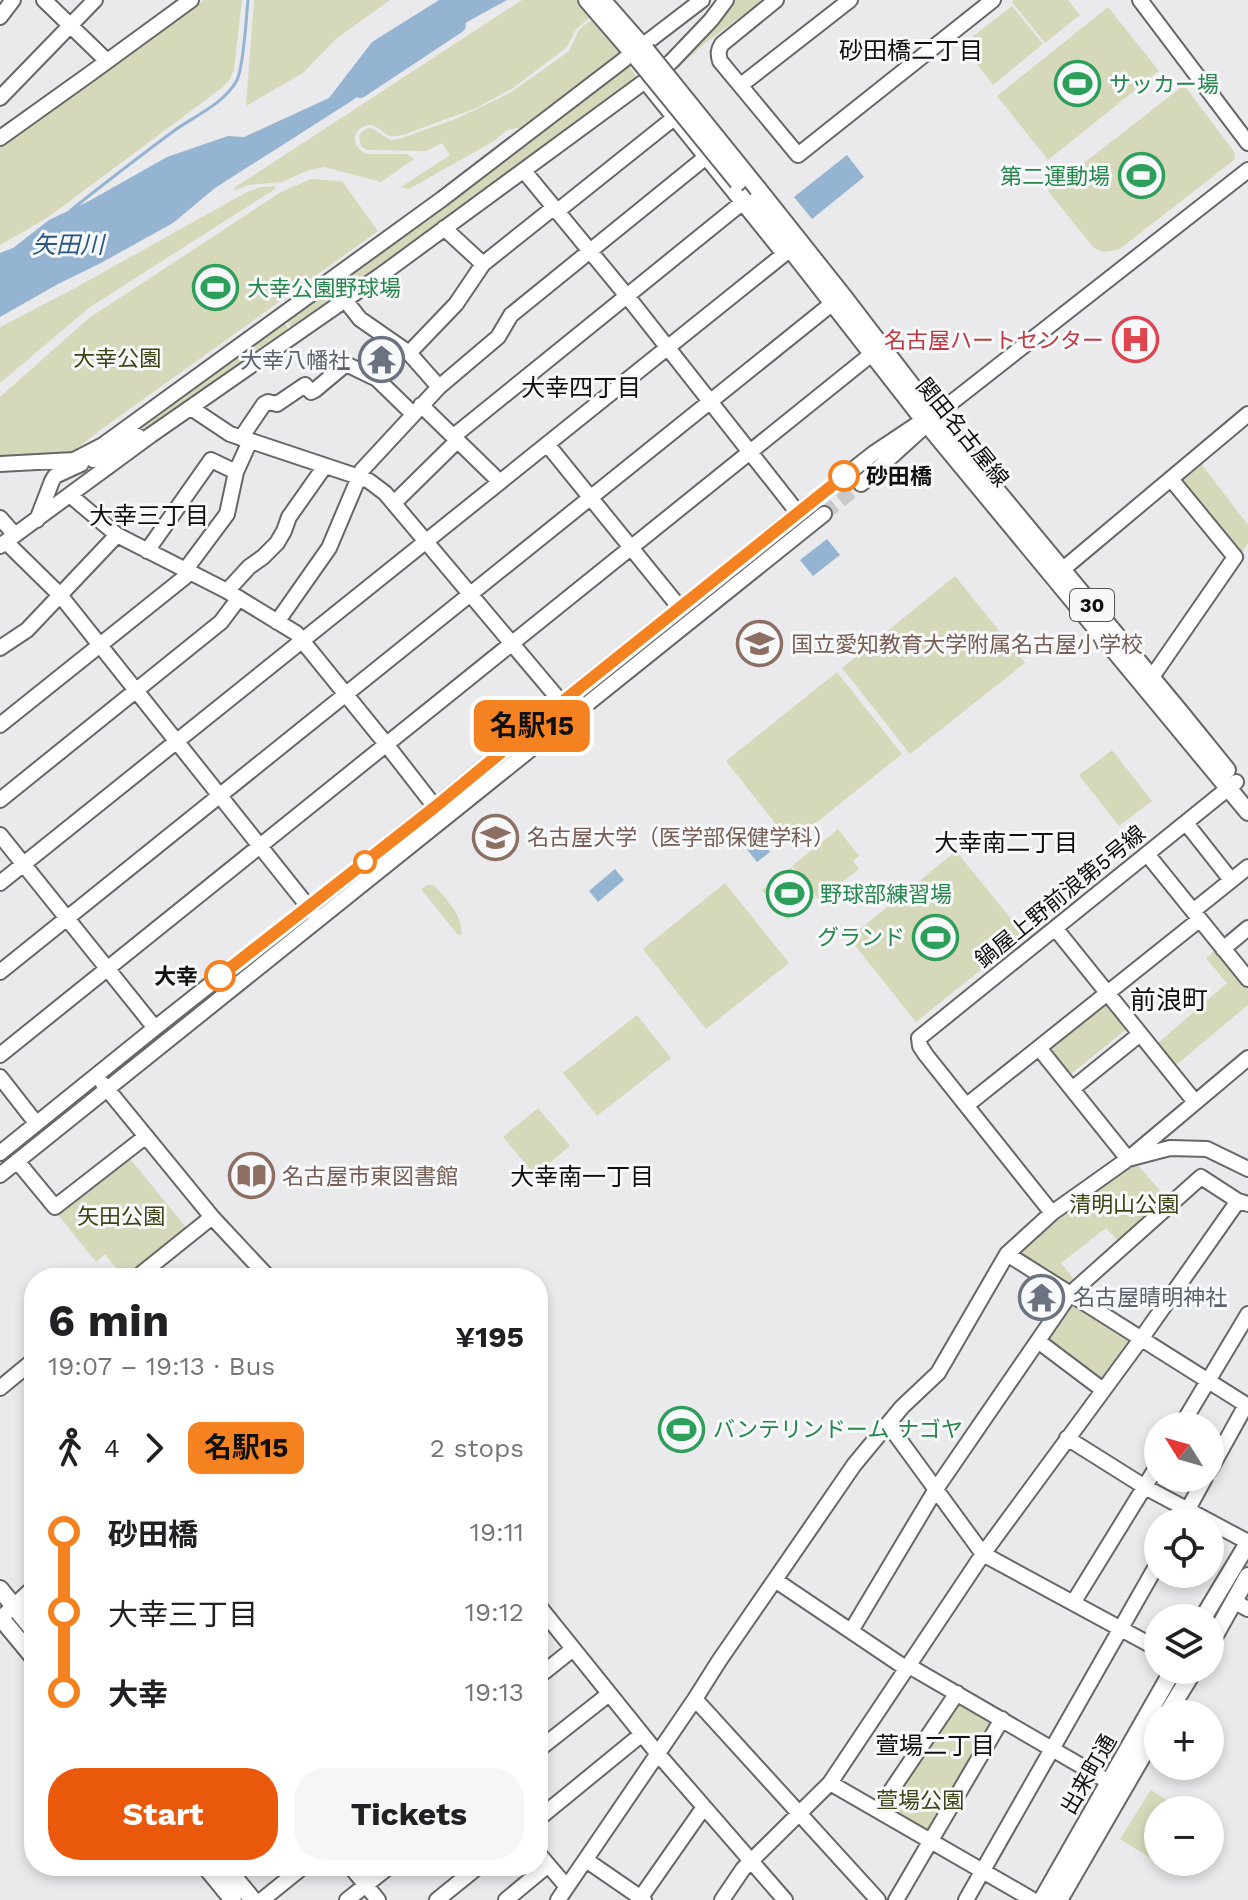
<!DOCTYPE html>
<html lang="en">
<head>
<meta charset="utf-8">
<style>
  body { margin:0; font-family:"Work Sans","Noto Sans JP",sans-serif; background:#f6f6f6; color:#202124; height:100vh; display:flex; flex-direction:column; font-size:30px; white-space:nowrap }
  * { box-sizing:border-box; margin:0 }
  p { font-size:26px; color:#757577 }
  .icon { flex:none; width:44px; height:44px; fill:none; stroke:currentColor; stroke-width:2; stroke-linecap:round; stroke-linejoin:round }
  .map { position:relative; flex:1; overflow:hidden }
  .sheet { position:absolute; left:24px; top:1268px; width:524px; height:608px; display:flex; flex-direction:column; background:#fff; border-radius:32px; box-shadow:0 4px 12px #0003 }
  .sheet>* { flex:none }
  .badge { padding:0 16px; border-radius:12px; font-size:28px; line-height:52px }
  .needle { width:52px; rotate:307deg }
  .fabs { position:absolute; left:1144px; top:1412px; display:grid; gap:16px }
  .fabs a { display:grid; place-items:center; width:80px; height:80px; border-radius:50%; background:#fff; box-shadow:0 4px 12px #0003; font-size:40px }
  .map>.badge { position:absolute; translate:-50% -50%; box-shadow:0 0 0 4px #fff }
  .legs { display:flex; align-items:center; gap:12px; height:88px; padding:0 24px; font-size:26px }
  .legs p { margin-inline-start:auto }
  .head { display:flex; align-items:center; justify-content:space-between; height:136px; padding:0 24px }
  h1 { font-size:44px; font-weight:700; line-height:60px }
  .action { display:flex; gap:16px; margin-top:auto; padding:16px 24px }
  .action a { flex:1; height:92px; border-radius:32px; background:#ea580c; color:#fff; font-size:32px; font-weight:700; line-height:92px; text-align:center }
  .action a+a { background:#f6f6f6; color:#202124 }
  ul { padding:0 24px; list-style:none }
  li { display:flex; align-items:center; gap:28px; height:80px; font-size:30px }
  li i { display:grid; place-items:center; width:12px; height:100%; margin:0 10px; background:currentColor }
  li i::after { content:''; width:20px; height:20px; margin:-10px; border:6px solid; border-radius:50%; background:#fff }
  li p { margin-inline-start:auto }
  li:first-child i { background:linear-gradient(#0000 50%,currentColor 0) }
  li:last-child i { background:linear-gradient(currentColor 50%,#0000 0) }
  .map>svg:first-child { display:block }
</style>
</head>
<body>
<div class="map">
<svg width="1248" height="1900" viewBox="0 0 1248 1900">
  <rect width="100%" height="100%" fill="#eaeaec"/>
  <path fill="#d5d9b9" d="M204,0H242L234,69L230,79L223,87L47,218L0,245V144Z
    M254,0H390L336,39L303,73L246,106Z
    M522,0H577L592,16L576,29L567,47L513,88L476,108L403,135C399,135 395,137 390,136C380,132 374,119 361,128C358,130 355,134 355,139C355,146 360,150 366,154H407L414,159L381,182L324,167L309,170L282,182L249,185L236,190L234,188Z
    M732,0H764L704,44L677,69L675,67Z
    M1014,0H1068L1080,15L1045,43L1012,2Z
    M1012,6L1043,44L993,85L962,45Z
    M1108,7L1159,71L1048,160L997,96Z
    M594,19L625,54L532,126L507,130L494,141L409,189L401,187L450,155L442,143L426,151L367,150L361,146L359,136C370,119 378,135 391,140L402,138L458,118L510,93L569,51L578,32L583,26Z
    M627,64L640,81L344,297L333,284Z
    M1184,85L1235,153L1234,160L1121,248C1111,252 1103,254 1093,247L1048,191Z
    M311,179L342,181L378,231L103,428L70,454L0,458V397L89,318L281,192Z
    M276,186L274,190L261,198L90,307L0,383V327L75,288L245,193L261,187Z
    M330,286L340,300L294,331L285,319Z
    M283,321L291,333C225,378 160,424 88,459Z
    M1199,461L1248,525V543L1239,557L1178,482L1180,476Z
    M955,576L1025,663L910,754L842,668Z
    M837,672L902,754L791,843L726,761Z
    M1112,750L1152,801L1119,826L1079,775Z
    M838,829L859,856L853,861L859,869L819,900L792,866Z
    M956,851L1024,935L916,1022L849,938Z
    M791,867L815,897L787,920L762,890Z
    M725,883L789,963L706,1029L643,949Z
    M427,885H433L437,888C447,901 465,918 461,935L457,934L421,889Z
    M1218,948L1248,986V1005L1175,1066L1157,1044L1227,983L1206,958Z
    M1103,1002L1128,1028L1067,1077L1046,1049Z
    M637,1015L671,1058L597,1116L563,1073Z
    M538,1108L570,1146L535,1175L503,1137Z
    M127,1155L185,1226V1230L124,1278L105,1254L96,1262L56,1212Z
    M1135,1162L1169,1201L1121,1244L1106,1228L1061,1263L1077,1283L1072,1287L1018,1257L1019,1250Z
    M1071,1302L1127,1338L1129,1344L1103,1380L1098,1382L1045,1341Z
    M960,1700L994,1719L930,1833L885,1810Z
    M1151,1790L1182,1810H1158V1862H1165L1163,1866L1120,1839Z"/>
  <path fill="#95b4d2" d="M439,0H507L398,60L353,100L215,188L173,223L99,264L58,284L0,317V253L13,248L49,220L89,201L167,157L228,136L244,137L329,98L372,42Z
    M847,155L864,177L812,219L794,197Z
    M827,539L840,555L813,576L800,560Z
    M749,826L770,852L757,862L736,836Z
    M615,869L624,880L598,902L589,891Z"/>
  <g fill="none" stroke-linecap="round" stroke-linejoin="round">
    <path stroke="#95b4d2" stroke-width="3" d="M71,210C105,183 140,156 175,130C195,116 225,103 237,80C244,65 246,19 248,0"/>
    <path stroke="#95b4d2" stroke-width="16" d="M360,90L458,25"/>
    <path stroke="#c9c9cb" stroke-width="14" stroke-dasharray="14 7" stroke-linecap="butt" d="M813,501L851,471
      M824,514L861,484"/>
    <defs>
      <path id="minor" d="M44,0L107,61
        M776,0L722,44C718,50 718,54 720,61L798,155L993,0
        M1140,0L1248,143
        M0,17L13,0
        M645,81L784,254
        M741,85L850,0
        M0,98L95,0
        M0,138L91,73L191,0
        M524,171L627,296L798,513
        M444,228L483,264
        M345,300L360,319L409,353L439,387
        M409,353L456,304L483,264L552,209H560L674,118
        M421,405L500,482
        M191,408L230,434L359,477L369,481L385,493L567,709
        M241,438L264,404L268,402L277,404L305,385L311,392L315,390L346,364L377,379L413,414
        M547,444L680,608
        M93,460L138,436
        M0,464L74,460L103,445L442,199L702,0
        M851,471L874,453L916,425
        M861,484L947,406L1248,170
        M71,496L117,535L227,591L296,633L386,744L435,807
        M394,503L456,442L455,435L743,202
        M0,518L15,535
        M37,520L52,481L55,476L81,464
        M6,542L60,595L314,914
        M0,546L151,435L381,275L671,62L711,20L726,0
        M147,551L211,460L236,472
        M1056,575L1248,414
        M227,591L249,567L263,557L277,543L284,531L289,517L325,466
        M277,622L329,548L362,470L439,387L498,337L511,315L706,157
        M0,648L27,630L117,535
        M1152,677L1235,557L1171,479
        M0,725L185,577L189,565L227,514L236,472L250,441
        M0,800L221,622L239,598
        M1186,823L1231,880
        M0,835L155,1028
        M1147,854L1248,979
        M0,883L798,243
        M1193,911L1248,867
        M1055,928L1195,1102
        M1223,949L1248,928
        M0,972L839,298
        M1039,1048L1128,1159L1170,1148L1207,1149L1248,1169
        M0,1055L873,353
        M0,1077L36,1123
        M103,1084L212,1217L269,1278
        M1072,1089L1140,1034
        M967,1105L1199,920
        M0,1153L155,1028L435,807L562,702L813,501
        M17,1161L55,1207L145,1137
        M0,1175L824,514
        M1052,1213L926,1055L920,1046L919,1038L1236,782
        M1007,1254L1248,1406
        M136,1278L212,1217
        M1038,1341L1103,1390
        M0,1388L34,1360
        M888,1424L983,1554L1158,1649
        M1181,1426L1248,1314
        M1067,1438L1145,1487L1248,1542
        M1210,1470L1246,1405
        M1181,1522L1205,1478
        M775,1580L907,1669
        M1235,1602L1248,1609
        M1073,1603L1158,1465
        M538,1605L658,1754L785,1900
        M1,1618L34,1587
        M851,1631L936,1489L1070,1294L1201,1177L1238,1201L1248,1204
        M909,1666L1109,1782
        M538,1677L573,1649
        M695,1699L878,1900
        M538,1750L609,1694
        M830,1783L1033,1900
        M878,1810L957,1693
        M538,1819L642,1734
        M538,1853L567,1887
        M586,1860L644,1900
        M350,1866L378,1900
        M262,1900L304,1866
        M347,1900L390,1866
        M437,1900L479,1866
        M506,1900L548,1865
        M558,1900L695,1699L719,1661L854,1465L902,1407L938,1373L1007,1254L1052,1213L1128,1159L1248,1058
        M639,1900L704,1807
        M722,1900L743,1869L830,1783L983,1554L1141,1339L1238,1201
        M896,1900L1002,1719
        M966,1900L1158,1563"/>
      <path id="major" d="M587,0L637,58
        M602,0L646,50
        M758,189L843,296L935,416L1180,712L1227,770
        M749,196L927,424L1248,812
        M0,1589L34,1631
        M0,1617L34,1658
        M1203,1618L1248,1543
        M1210,1644L1248,1576
        M1167,1714L1194,1670
        M205,1866L233,1900
        M225,1866L253,1900
        M1042,1900L1173,1670
        M1059,1900L1158,1729"/>
    </defs>
    <use href="#minor" stroke="#666768" stroke-width="18"/>
    <use href="#major" stroke="#666768" stroke-width="20"/>
    <use href="#minor" stroke="#fff" stroke-width="14"/>
    <use href="#major" stroke="#fff" stroke-width="16"/>
    <defs>
      <path id="major-bridge" d="M646,50L758,189
        M637,58L738,182"/>
    </defs>
    <use href="#major-bridge" stroke="#666768" stroke-width="20" stroke-linecap="butt"/>
    <use href="#major-bridge" stroke="#fff" stroke-width="16"/>
  </g>
  <g fill="none" stroke-linecap="round" stroke-linejoin="round">
    <defs>
      <path id="line-1" d="M220,976L435,807L562,702L844,476"/>
    </defs>
    <use href="#line-1" stroke="#fff" stroke-width="18"/>
    <use href="#line-1" stroke="#f58220" stroke-width="12"/>
  </g>
  <defs>
    <symbol id="stadium-ring" viewBox="-11 -11 22 22"><circle r="9.5" fill="#f7f8f9" stroke="#2e9e5b" stroke-width="1.5"/><path d="M0-5a6.5 5 0 1 0 0 10a6.5 5 0 1 0 0-10ZM-3.5-1.8h7v3.6h-7Z" fill="#2e9e5b"/></symbol>
    <symbol id="hospital-ring" viewBox="-11 -11 22 22"><circle r="9.5" fill="#f7f8f9" stroke="#e0444e" stroke-width="1.5"/><path d="M-5-5h3v3.5h4V-5h3V5h-3V1.5h-4V5h-3Z" fill="#e0444e"/></symbol>
    <symbol id="temple-ring" viewBox="-11 -11 22 22"><circle r="9.5" fill="#f7f8f9" stroke="#6b7280" stroke-width="1.5"/><path d="M0-6L5-2H3V0L6.5 2.5H4V6H1.5V3h-3V6H-4V2.5H-6.5L-3 0V-2H-5Z" fill="#6b7280"/></symbol>
    <symbol id="school-ring" viewBox="-11 -11 22 22"><circle r="9.5" fill="#f7f8f9" stroke="#8d6e63" stroke-width="1.5"/><path d="M0-5L7-2L0 1L-7-2ZM-4 1L0 2.5L4 1V4Q0 6-4 4Z" fill="#8d6e63"/></symbol>
    <symbol id="university-ring" viewBox="-11 -11 22 22"><circle r="9.5" fill="#f7f8f9" stroke="#8d6e63" stroke-width="1.5"/><path d="M0-5L7-2L0 1L-7-2ZM-4 1L0 2.5L4 1V4Q0 6-4 4Z" fill="#8d6e63"/></symbol>
    <symbol id="library-ring" viewBox="-11 -11 22 22"><circle r="9.5" fill="#f7f8f9" stroke="#8d6e63" stroke-width="1.5"/><path d="M-6-4Q-3-5.5-.7-3.5V5Q-3 3-6 4ZM6-4Q3-5.5 .7-3.5V5Q3 3 6 4Z" fill="#8d6e63"/></symbol>
  </defs>
  <g fill-rule="evenodd">
    <use href="#stadium-ring" x="1052" y="58" width="51" height="51"/>
    <use href="#stadium-ring" x="1116" y="150" width="51" height="51"/>
    <use href="#stadium-ring" x="190" y="262" width="51" height="51"/>
    <use href="#hospital-ring" x="1110" y="314" width="51" height="51"/>
    <use href="#temple-ring" x="356" y="334" width="51" height="51"/>
    <use href="#school-ring" x="734" y="618" width="51" height="51"/>
    <use href="#university-ring" x="470" y="812" width="51" height="51"/>
    <use href="#stadium-ring" x="764" y="868" width="51" height="51"/>
    <use href="#stadium-ring" x="910" y="912" width="51" height="51"/>
    <use href="#library-ring" x="226" y="1150" width="51" height="51"/>
    <use href="#temple-ring" x="1016" y="1272" width="51" height="51"/>
    <use href="#stadium-ring" x="656" y="1404" width="51" height="51"/>
  </g>
  <g fill="#fff" stroke="#f58220" stroke-width="4">
    <circle cx="844" cy="476" r="14"/>
    <circle cx="365" cy="862" r="10"/>
    <circle cx="220" cy="976" r="14"/>
  </g>
  <g text-anchor="middle" stroke-width="6" stroke-linejoin="round" paint-order="stroke">
    <rect fill="#f7f8f9" stroke="#555556" stroke-width="2" x="1070" y="589" width="44" height="32" rx="6"/>
    <g font-size="20" font-weight="bold" fill="#0f0f10">
      <text x="1092" y="612">30</text>
    </g>
    <g font-size="22" fill="#27864d" stroke="#f7f8f9" text-anchor="start">
      <text x="1109" y="92">サッカー場</text>
      <text x="1110" y="184" text-anchor="end">第二運動場</text>
      <text x="247" y="296">大幸公園野球場</text>
      <text x="820" y="902">野球部練習場</text>
      <text x="905" y="945" text-anchor="end">グランド</text>
      <text x="713" y="1437">バンテリンドーム ナゴヤ</text>
    </g>
    <g font-size="22" fill="#be3a42" stroke="#f7f8f9" text-anchor="end">
      <text x="1104" y="348">名古屋ハートセンター</text>
    </g>
    <g font-size="22" fill="#3f4212" stroke="#f7f8f9">
      <text x="117" y="366">大幸公園</text>
      <text x="1124" y="1212">清明山公園</text>
      <text x="121" y="1224">矢田公園</text>
      <text x="920" y="1808">萱場公園</text>
    </g>
    <g font-size="22" fill="#5b616d" stroke="#f7f8f9" text-anchor="end">
      <text x="350" y="368">大幸八幡社</text>
      <text x="1073" y="1305" text-anchor="start">名古屋晴明神社</text>
    </g>
    <g font-size="22" fill="#0f0f10" stroke="#f7f8f9">
      <text transform="translate(963 432) rotate(51)" y="8">関田名古屋線</text>
      <text transform="translate(1060 896) rotate(-39)" y="8">鍋屋上野前浪第5号線</text>
      <text transform="translate(1088 1774) rotate(-60)" y="8">出来町通</text>
    </g>
    <g font-size="22" font-weight="bold" fill="#0f0f10" stroke="#f7f8f9" text-anchor="start">
      <text x="866" y="484">砂田橋</text>
      <text x="198" y="984" text-anchor="end">大幸</text>
    </g>
    <g font-size="22" fill="#785e54" stroke="#f7f8f9" text-anchor="start">
      <text x="791" y="652">国立愛知教育大学附属名古屋小学校</text>
      <text x="527" y="845">名古屋大学（医学部保健学科）</text>
      <text x="282" y="1184">名古屋市東図書館</text>
    </g>
    <g font-size="24" fill="#0f0f10" stroke="#f7f8f9">
      <text x="911" y="59">砂田橋二丁目</text>
      <text x="581" y="396">大幸四丁目</text>
      <text x="149" y="524">大幸三丁目</text>
      <text x="1006" y="851">大幸南二丁目</text>
      <text x="582" y="1185">大幸南一丁目</text>
      <text x="935" y="1754">萱場二丁目</text>
    </g>
    <g font-size="24" font-style="italic" fill="#285881" stroke="#f7f8f9">
      <text x="68" y="253">矢田川</text>
    </g>
    <g font-size="26" fill="#0f0f10" stroke="#f7f8f9">
      <text x="1169" y="1009">前浪町</text>
    </g>
  </g>
</svg>
<div class="fabs">
<a><svg class="needle" viewBox="-14 -14 28 28"><path d="M0-13l5 13h-10z" fill="#e53935"/><path d="M0 13l5-13h-10z" fill="#757577"/></svg></a>
<a><svg class="icon" aria-label="locate" viewBox="0 0 24 24"><circle cx="12" cy="12" r="6"/><path d="M12 2v4M12 18v4M2 12h4M18 12h4"/></svg></a>
<a><svg class="icon" aria-label="layers" viewBox="0 0 24 24"><path d="M12 4l9 5-9 5-9-5zM3 14l9 5 9-5"/></svg></a>
<a>+</a>
<a>−</a>
</div>
<b class="badge" style="left:532px;top:726px;background:#f58220;color:#111">名駅15</b>
<section class="sheet">
<div class="head"><div><h1>6 min</h1><p>19:07 – 19:13 · Bus</p></div><b>¥195</b></div>
<div class="legs"><svg class="icon" aria-label="walk" viewBox="0 0 24 24"><circle cx="13" cy="4" r="2"/><path d="M13 8l-2 6 4 7M11 14l-3 7M7 12l3-4h3l4 4"/></svg>4<svg class="icon" aria-label="forward" viewBox="0 0 24 24"><path d="M9 5l7 7-7 7"/></svg><b class="badge" style="background:#f58220;color:#111">名駅15</b><p>2 stops</p></div>
<ul>
<li><i style="color:#f58220"></i><b>砂田橋</b><p>19:11</p></li>
<li><i style="color:#f58220"></i><span>大幸三丁目</span><p>19:12</p></li>
<li><i style="color:#f58220"></i><b>大幸</b><p>19:13</p></li>
</ul>
<div class="action"><a>Start</a><a>Tickets</a></div>
</section>
</div>
</body>
</html>
